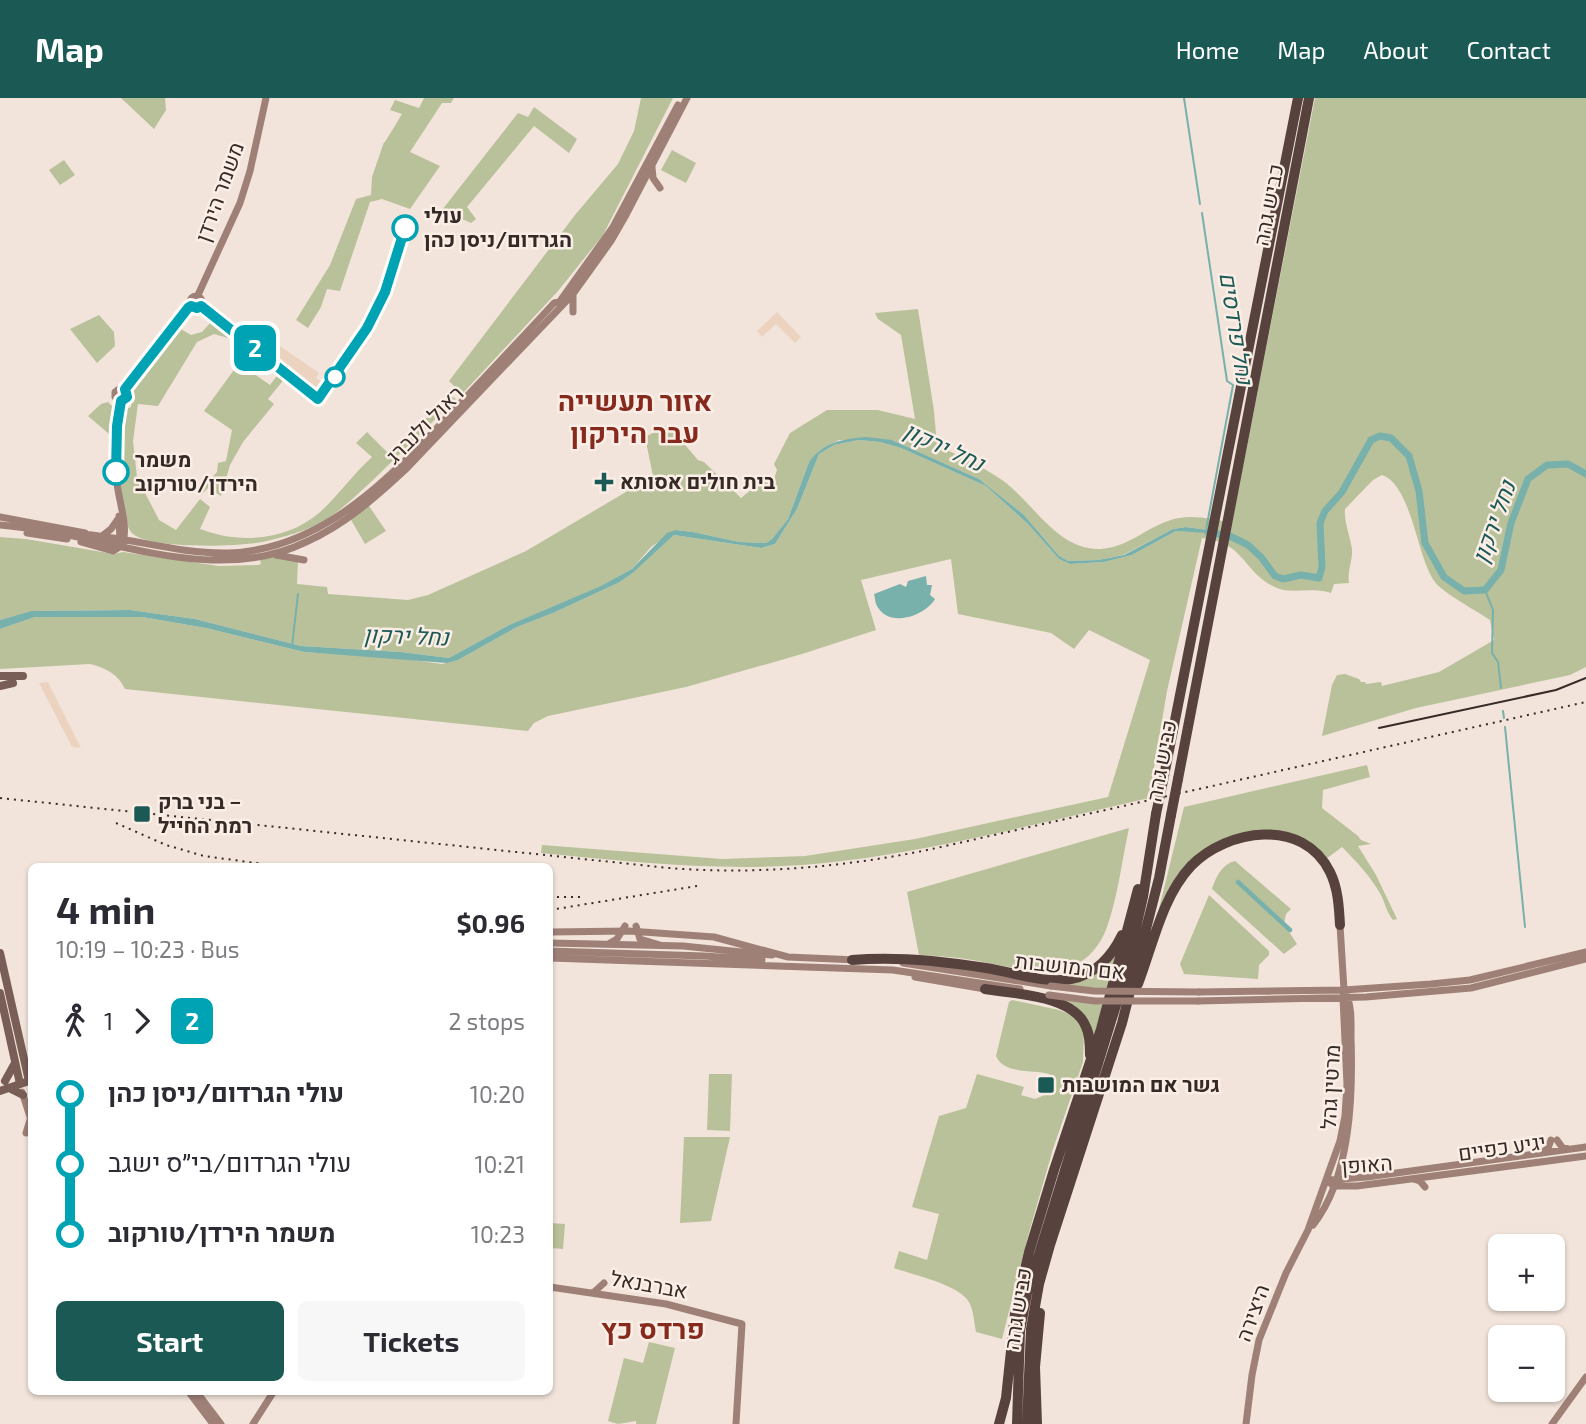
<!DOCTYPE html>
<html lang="en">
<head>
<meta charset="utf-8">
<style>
  body { margin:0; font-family:"Exo 2",Heebo,sans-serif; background:#f7f7f7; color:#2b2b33; height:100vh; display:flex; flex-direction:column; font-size:26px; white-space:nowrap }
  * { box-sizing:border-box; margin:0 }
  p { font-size:23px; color:#7c7c81 }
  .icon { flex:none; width:38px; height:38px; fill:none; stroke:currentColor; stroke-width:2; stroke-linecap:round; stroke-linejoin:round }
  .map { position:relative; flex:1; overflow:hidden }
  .drawer { position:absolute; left:28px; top:765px; width:525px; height:532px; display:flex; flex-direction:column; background:#fff; border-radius:10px; box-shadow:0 2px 5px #0004 }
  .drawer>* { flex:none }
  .badge { padding:0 14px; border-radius:10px; font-size:24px; line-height:46px }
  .controls { position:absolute; left:1488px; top:1136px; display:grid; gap:14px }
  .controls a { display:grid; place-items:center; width:77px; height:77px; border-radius:10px; background:#fff; box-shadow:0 2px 5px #0004; font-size:35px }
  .map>.badge { position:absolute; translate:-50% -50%; box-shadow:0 0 0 4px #fff }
  .legs { display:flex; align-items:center; gap:10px; height:77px; padding:0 28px; font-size:23px }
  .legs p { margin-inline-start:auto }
  .summary { display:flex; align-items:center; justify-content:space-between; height:119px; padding:0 28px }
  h1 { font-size:38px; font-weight:700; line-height:52px }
  .action { display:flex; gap:14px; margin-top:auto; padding:14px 28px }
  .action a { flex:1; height:80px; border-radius:10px; background:#1b5955; color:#fff; font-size:28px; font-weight:700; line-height:80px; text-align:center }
  .action a+a { background:#f7f7f7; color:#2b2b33 }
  ul { padding:0 28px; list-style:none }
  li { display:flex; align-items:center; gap:24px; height:70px; font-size:26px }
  li i { display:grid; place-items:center; width:10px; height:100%; margin:0 9px; background:currentColor }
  li i::after { content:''; width:18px; height:18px; margin:-9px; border:5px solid; border-radius:50%; background:#fff }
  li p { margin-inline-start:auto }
  li:first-child i { background:linear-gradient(#0000 50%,currentColor 0) }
  li:last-child i { background:linear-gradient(currentColor 50%,#0000 0) }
  header { display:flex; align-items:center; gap:42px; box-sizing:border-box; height:98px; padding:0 35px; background:#1b5955; color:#fff }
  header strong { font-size:33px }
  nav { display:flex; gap:38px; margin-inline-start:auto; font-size:24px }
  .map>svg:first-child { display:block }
</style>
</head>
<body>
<header>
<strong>Map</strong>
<nav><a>Home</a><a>Map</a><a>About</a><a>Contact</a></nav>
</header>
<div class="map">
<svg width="1586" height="1326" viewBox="0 0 1586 1326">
  <rect width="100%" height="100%" fill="#f2e4da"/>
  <path fill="#b9c19a" d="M121,0H165L166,12L154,31Z
    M424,0H454L451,5H442L410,54L440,68L410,111L382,101L370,104L340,193L327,191L321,209L308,230L296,222L330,167L356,101L371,97L372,79L384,44H385L402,16L390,12L395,2L419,10Z
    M641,0H673L603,137L558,193L462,296L449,283L575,117L618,66L634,33Z
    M1315,0H1586V569L1570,577L1416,610L1322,638L1332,587L1337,577L1345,576L1359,581L1361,584H1365L1366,586L1381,584L1382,588L1439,574L1494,542L1490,522C1477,513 1443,495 1435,484C1417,461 1412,387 1382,377L1373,382L1345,411C1344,425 1350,437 1352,451C1353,462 1347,473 1349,485L1334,486L1331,495C1312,489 1290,496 1277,490C1243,476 1246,444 1202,440L1167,593L1149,700C1047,723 946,750 842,763C742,776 641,765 541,755L542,747L722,761L805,758L915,741L1108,699L1150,562L1089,532L1074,551L1051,535L958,516L951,461L861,482L876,532L802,556L686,589L548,618L534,625L528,633L125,591C118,576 106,570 90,566L0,571V531L35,519H142L206,530L304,554L399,560L442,566L458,562L517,529L553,515L620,484L634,474L674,437L761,450L775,446L797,411L819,356L834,347L859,342L880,344L901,350L986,388L1028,426L1059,461L1070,466L1104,464L1132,457L1176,433L1208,434V432L1186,429L1173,431L1123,457L1098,462L1068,463L1059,458L1024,417L979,381L892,342H839L820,352L809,364L788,421L772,441L766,445L739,444L693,434L676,432L651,449L632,471L602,488L509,527L449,560L401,554L301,548L195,521L130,512L31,513L0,522V439L26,441L114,456L123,454L219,468L258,467L261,466L260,462L278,458L298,463L297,486L327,489L328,496L408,502L428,497L526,453L653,378L645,339L668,327L698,362L704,364L741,400L763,382L767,385L773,384L777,372L774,366L790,335L827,312H878L915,321L901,237L878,221L875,215L918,211L934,313L937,347C959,358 982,368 1002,382C1034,405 1057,452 1100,451C1126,450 1145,431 1168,423C1189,415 1211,421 1232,425Z
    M534,9L577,41L569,55L534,28L467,109L476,121L471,125L442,112L518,15L528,19Z
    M672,52L696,65L686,85L661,72Z
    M64,62L75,77L60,87L49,72Z
    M99,217L114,234L115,248L97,265L70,231Z
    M212,223L230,235L228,240L214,236L197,244L158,308L138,306L133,343L137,379L159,422L176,432L200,401L210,409L200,431C239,446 286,443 319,415C338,398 353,376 372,359L356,345L367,334L388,355L451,298L456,301C428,328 400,356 372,383C355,398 338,416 318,426C303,434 283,439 267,443C244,449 145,452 131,434C115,411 119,341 123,313L131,309L134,285L179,230L191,237L202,234Z
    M239,265L270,287L280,274L286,279L268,301L274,306L243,344L230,367L221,398L208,390L201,397L198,395L217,374L218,365L226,363L232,332L204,313Z
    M108,304L116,312L115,341L88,318L101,306Z
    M367,405L386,433L365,446L350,420Z
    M1367,667L1370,679L1323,692L1322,710L1358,738L1361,742L1371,746L1358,748L1376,777L1397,821L1393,822C1387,815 1385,805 1381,797C1371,779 1356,763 1342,749L1326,761L1314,749L1247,735L1192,764L1153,835L1184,709Z
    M1129,730C1122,762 1118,798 1107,829C1083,893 1022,870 972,862C955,859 937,858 919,857L907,794Z
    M1235,763L1291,811L1286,816L1284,826L1297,846L1284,856L1212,791C1216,779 1222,766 1235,763Z
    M1209,797L1269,853V857L1259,867L1258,881L1184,876L1180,866Z
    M1118,854L1109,892L1046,885C1076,879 1097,880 1118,854Z
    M1057,900L1104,907L1094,947L1090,935Z
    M1012,902L1059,912L1074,918L1084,933L1083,964L1053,1051L1028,1138L1002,1241L976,1234C974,1225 974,1215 970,1206C962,1187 913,1177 894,1170L899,1153L927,1162L939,1116L912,1109L939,1018L966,1010L977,976L1024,989L1021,997L1035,1001L1052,994L1054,987L1049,976C1033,971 1004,977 996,958L1009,904Z
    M709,976H732L730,1033L707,1032Z
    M684,1039H730L711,1123L680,1125Z
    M550,1125L565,1126L563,1151L550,1150Z
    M649,1244L675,1250L656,1326H636V1323L618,1326L608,1323L624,1260L643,1265Z"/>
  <path fill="#ebd3c0" d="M777,214L801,239L795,245L776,226L762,239L757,233Z
    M280,248L319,275L316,280L328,287L318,301L269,260Z
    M48,584L81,650L72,649L39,585Z"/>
  <path fill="#78b0ab" d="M866,339L892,342L979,381L1024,417L1059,458L1068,463L1098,462L1124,457L1173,431L1186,429L1208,432V435L1176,433L1132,457L1104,464L1070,466L1059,461L1028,426L986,388L901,350L880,344L859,342L834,347L819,356L797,411L775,446L761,450L674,437L634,474L620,484L553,515L517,529L458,562L447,565L304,554L206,530L142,519H35L0,531V522L31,513L130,512L195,521L301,548L401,554L449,560L509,527L601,488L632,471L667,435L676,432L693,434L739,444L766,445L772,441L788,421L809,364C823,344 843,341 866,339Z
    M926,478L927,487H932L930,497L935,501C924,519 887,531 876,506C875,503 875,499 874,496L900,486L906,489L908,483Z"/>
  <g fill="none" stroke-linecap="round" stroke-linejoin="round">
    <path stroke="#78b0ab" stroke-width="2" d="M1184,0L1200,106
      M1202,115L1227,283L1233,287L1206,432
      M1485,492L1493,512L1492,555L1498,564L1501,590
      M292,548L298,496
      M1503,613L1504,620
      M1505,629L1525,829"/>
    <path stroke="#78b0ab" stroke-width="4.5" d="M1238,784L1290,832"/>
    <path stroke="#78b0ab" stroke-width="7" d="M1208,434L1232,439L1248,447L1261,459L1275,478L1283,481L1301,477L1319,480L1322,469L1320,425L1325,413L1342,394L1371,342L1380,338L1391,340L1409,358L1419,393L1425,445L1444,479L1464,493L1485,492L1501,472L1511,425L1528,381L1547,367L1568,366L1586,376"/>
    <path stroke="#9e8077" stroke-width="7" d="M652,69L653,80L660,90
      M198,197L240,105L250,73L266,0
      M573,197V214
      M190 204a6 6 0 1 1 12 0a6 6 0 1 1-12 0Z
      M125,291L191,207
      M121,303C115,330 114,358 117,385C119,404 128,427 123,445
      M121,303L115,299V294L119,291H125
      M119,418L120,445
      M0,419L85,435
      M0,427C20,429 39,431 59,435C139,451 227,482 306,444C344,427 375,400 405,372L573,196L611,143L626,117L687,0
      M27,435L67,441
      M80,436C129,439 177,456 228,455C323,452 391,379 452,314C486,278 520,242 554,205L560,203L613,129L678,7
      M102,438L111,431L118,421
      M81,444L113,453L121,448
      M276,457L304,462
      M550,834L629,833L714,839L788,859L857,862
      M550,845L683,848L772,857
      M550,853L704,858L762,862
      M550,860L893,872L1020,891
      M903,865L1051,888
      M915,879L985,891
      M1199,894L1344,892L1431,886L1470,882L1586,854
      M1198,903L1366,899L1471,890L1586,861
      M22,994L32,1025
      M26,1035L30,1022
      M1557,1042L1562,1049L1569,1051
      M1542,1055L1548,1050L1551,1042
      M1413,1081L1420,1083L1425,1089
      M1328,1082L1333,1088H1357L1586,1058
      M1328,1082L1367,1079L1586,1049
      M1313,1127C1351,1079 1353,997 1351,939C1351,925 1352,908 1346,896
      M550,1189L666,1206L742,1226L736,1326
      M593,1195L604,1185
      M188,1293L213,1326
      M196,1293L221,1326
      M253,1326L274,1293
      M1246,1326L1252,1277L1259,1242L1286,1175L1308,1132L1340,1043L1345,1018L1347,986L1343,900L1344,892L1340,827
      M1552,1326L1586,1279"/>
    <path stroke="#795e57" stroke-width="8" d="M0,578H23
      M0,588L13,585
      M0,855L29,983L0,993
      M0,895L20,986
      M5,983L15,965
      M9,990L23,997"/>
    <path stroke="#57423e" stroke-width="10" d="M1178,681L1309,0
      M1163,683L1298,0
      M852,862C896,858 943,863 986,870C1013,874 1043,886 1071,881C1095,877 1112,858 1122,837
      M1138,886C1153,847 1162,799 1191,768C1227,731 1303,719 1330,774C1338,790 1339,809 1340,827
      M985,891C1014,896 1074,897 1086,929C1090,937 1090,947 1090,957
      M999,1326L1006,1300L1015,1215L1029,1154L1054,1072L1101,931L1138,791
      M1017,1326L1020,1233L1027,1195L1125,878L1143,799L1156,716
      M1027,1326L1031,1231L1039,1186L1050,1147L1122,925L1159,780L1171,717
      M1037,1326L1035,1269L1040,1215"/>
    <path stroke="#362a27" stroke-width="2" d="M1379,630L1556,592L1586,580"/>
    <path stroke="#362a27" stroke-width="2" stroke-dasharray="2 5" stroke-linecap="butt" d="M0,700L669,770C756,777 846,769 932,751L1586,604
      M116,725L166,747L204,758L278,768
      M550,799H581
      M550,812L697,788"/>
    <path stroke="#9e8077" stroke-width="7" d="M636,828L640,841L660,847
      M610,845L617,841L625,828
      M1051,888L1094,893L1199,894
      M1049,897L1095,903H1198"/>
    <path stroke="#57423e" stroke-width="10" d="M1156,716L1163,683
      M1171,717L1178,681"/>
  </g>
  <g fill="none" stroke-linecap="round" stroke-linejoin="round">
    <defs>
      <path id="line-1" d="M116,374L117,328L121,303L127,299L125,291L188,210L191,208L197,210L201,208L318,301L367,230L385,194L405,130"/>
    </defs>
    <use href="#line-1" stroke="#fff" stroke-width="16"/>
    <use href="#line-1" stroke="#00a3b4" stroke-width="10"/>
  </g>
  <g fill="#fff" stroke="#00a3b4" stroke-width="3.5">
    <circle cx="405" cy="130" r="12"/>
    <circle cx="335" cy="279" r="9"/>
    <circle cx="116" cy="374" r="12"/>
  </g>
  <g fill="#1b5955" stroke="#faeee6" stroke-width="2.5">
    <path d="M600.5 373.5h7v7h7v7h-7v7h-7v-7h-7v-7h7z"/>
    <rect x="133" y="707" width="18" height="18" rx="3.5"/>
    <rect x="1037" y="978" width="18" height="18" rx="3.5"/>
  </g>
  <g text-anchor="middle" stroke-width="5" stroke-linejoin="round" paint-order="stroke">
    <g font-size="21" fill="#362a27" stroke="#faeee6">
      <text transform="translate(220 94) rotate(-70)" y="7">משמר הירדן</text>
      <text transform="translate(1269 107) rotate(-79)" y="7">כביש גהה</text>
      <text transform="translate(425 327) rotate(-45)" y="7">ראול ולנברג</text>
      <text transform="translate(1162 663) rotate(-79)" y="7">כביש גהה</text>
      <text transform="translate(1070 869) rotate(6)" y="7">אם המושבות</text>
      <text transform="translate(1331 989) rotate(-87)" y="7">מרטין גהל</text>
      <text transform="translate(1502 1050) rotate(-8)" y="7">יגיע כפיים</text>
      <text transform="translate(1367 1067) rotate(-4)" y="7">האופן</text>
      <text transform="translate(649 1187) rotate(10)" y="7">אברבנאל</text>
      <text transform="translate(1018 1211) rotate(-81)" y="7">כביש גהה</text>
      <text transform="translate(1253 1215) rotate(-70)" y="7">היצירה</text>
    </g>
    <g font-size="21" font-weight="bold" fill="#362a27" stroke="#faeee6" text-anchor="start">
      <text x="424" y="125">עולי<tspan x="424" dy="24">הגרדום/ניסן כהן</tspan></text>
      <text x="135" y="369">משמר<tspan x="135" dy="24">הירדן/טורקוב</tspan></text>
    </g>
    <g font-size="21" font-weight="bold" fill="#362a27" stroke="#faeee6" text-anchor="start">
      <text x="620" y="391">בית חולים אסותא</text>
      <text x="158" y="711">בני ברק –<tspan x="158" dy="24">רמת החייל</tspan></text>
      <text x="1062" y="994">גשר אם המושבות</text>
    </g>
    <g font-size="23" font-style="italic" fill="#1b5955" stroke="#faeee6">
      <text transform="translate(1236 230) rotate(81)" y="8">נחל פרדסים</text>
      <text transform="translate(944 349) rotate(25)" y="8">נחל ירקון</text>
      <text transform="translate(1494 424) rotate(-70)" y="8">נחל ירקון</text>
      <text transform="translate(406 538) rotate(2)" y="8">נחל ירקון</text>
    </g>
    <g font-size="28" font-weight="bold" fill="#872a1e" stroke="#faeee6">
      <text x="635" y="313">אזור תעשייה<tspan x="635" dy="32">עבר הירקון</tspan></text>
      <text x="653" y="1241">פרדס כץ</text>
    </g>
  </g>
</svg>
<div class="controls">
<a>+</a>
<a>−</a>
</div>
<b class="badge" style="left:255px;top:250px;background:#00a3b4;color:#fff">2</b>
<section class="drawer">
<div class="summary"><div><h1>4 min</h1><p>10:19 – 10:23 · Bus</p></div><b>$0.96</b></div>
<div class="legs"><svg class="icon" aria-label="walk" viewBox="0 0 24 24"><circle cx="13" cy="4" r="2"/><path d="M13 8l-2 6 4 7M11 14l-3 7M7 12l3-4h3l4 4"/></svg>1<svg class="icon" aria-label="forward" viewBox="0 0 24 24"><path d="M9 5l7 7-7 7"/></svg><b class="badge" style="background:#00a3b4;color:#fff">2</b><p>2 stops</p></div>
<ul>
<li><i style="color:#00a3b4"></i><b>עולי הגרדום/ניסן כהן</b><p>10:20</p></li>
<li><i style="color:#00a3b4"></i><span>עולי הגרדום/בי״ס ישגב</span><p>10:21</p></li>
<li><i style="color:#00a3b4"></i><b>משמר הירדן/טורקוב</b><p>10:23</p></li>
</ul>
<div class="action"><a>Start</a><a>Tickets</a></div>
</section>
</div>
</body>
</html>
